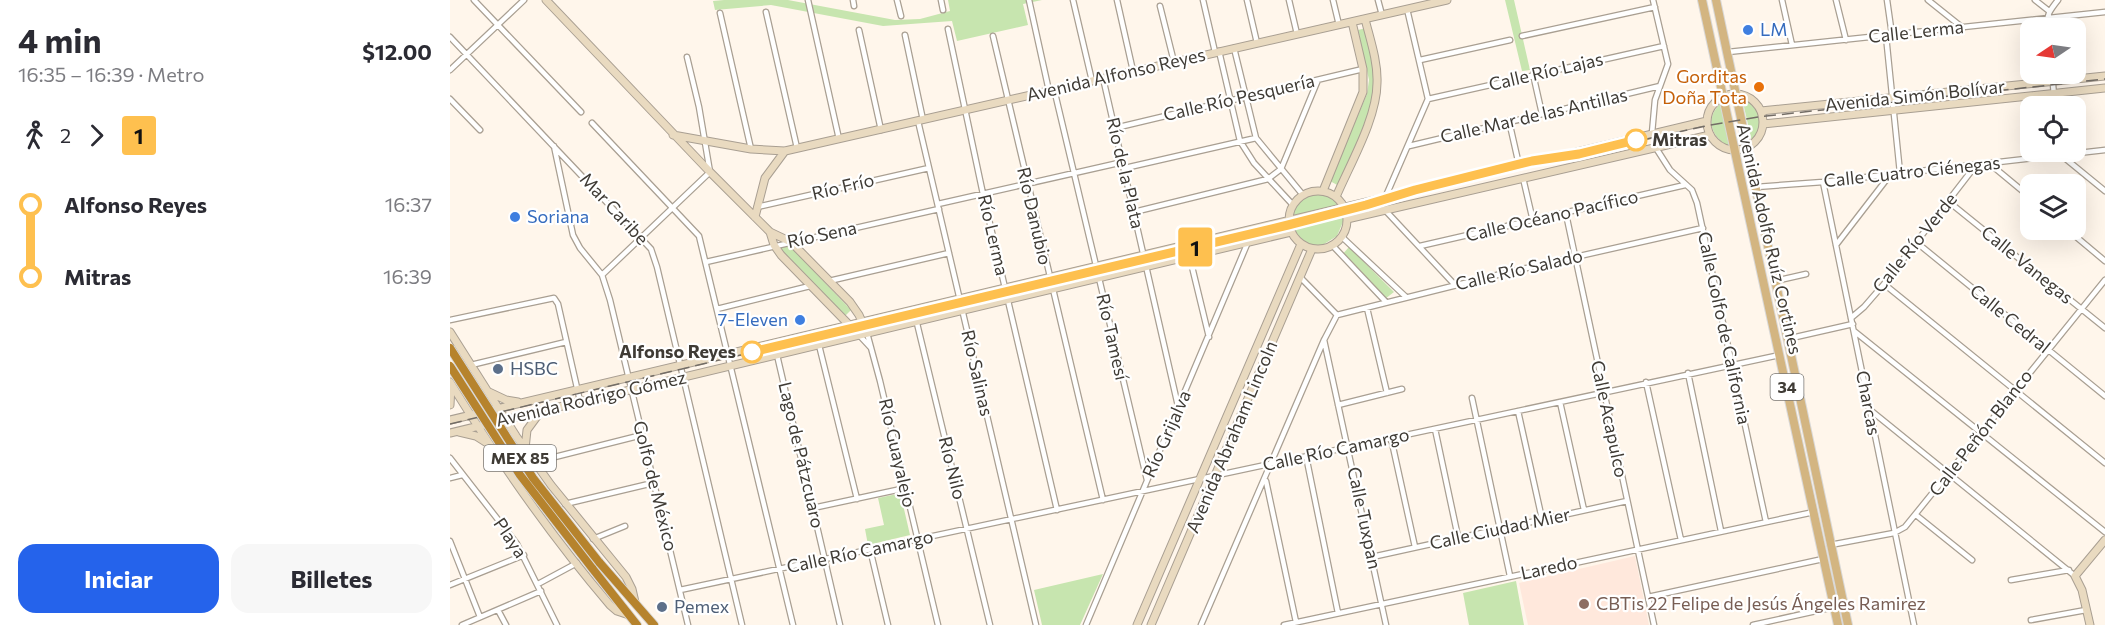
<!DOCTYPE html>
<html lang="es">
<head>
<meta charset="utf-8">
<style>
  body { margin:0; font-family:Commissioner,sans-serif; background:#f7f7f7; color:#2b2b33; height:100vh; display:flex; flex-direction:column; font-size:22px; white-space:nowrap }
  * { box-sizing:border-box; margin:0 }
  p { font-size:20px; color:#7c7c81 }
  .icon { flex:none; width:33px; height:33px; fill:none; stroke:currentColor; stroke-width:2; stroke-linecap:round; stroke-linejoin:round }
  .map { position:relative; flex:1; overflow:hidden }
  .sheet { display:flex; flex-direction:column; background:#fff; width:450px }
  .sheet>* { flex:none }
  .badge { padding:0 12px; border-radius:4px; font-size:21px; line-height:39px }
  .needle { width:39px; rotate:257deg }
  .tools { position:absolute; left:1570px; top:18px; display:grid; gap:12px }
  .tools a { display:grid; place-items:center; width:66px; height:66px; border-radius:12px; background:#fff; box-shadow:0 6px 24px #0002; font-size:30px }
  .map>.badge { position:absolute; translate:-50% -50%; box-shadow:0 0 0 3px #fff }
  .legs { display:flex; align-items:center; gap:9px; height:66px; padding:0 18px; font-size:20px }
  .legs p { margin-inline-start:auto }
  .overview { display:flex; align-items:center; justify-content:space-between; height:102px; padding:0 18px }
  h1 { font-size:33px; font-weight:700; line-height:45px }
  .primary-button { display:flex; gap:12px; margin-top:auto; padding:12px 18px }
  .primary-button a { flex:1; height:69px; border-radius:18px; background:#2563eb; color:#fff; font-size:24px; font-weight:700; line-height:69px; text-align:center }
  .primary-button a+a { background:#f7f7f7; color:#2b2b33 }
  ul { padding:0 18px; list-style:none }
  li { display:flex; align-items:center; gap:21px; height:72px; font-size:22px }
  li i { display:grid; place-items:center; width:9px; height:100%; margin:0 8px; background:currentColor }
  li i::after { content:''; width:15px; height:15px; margin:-8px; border:4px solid; border-radius:50%; background:#fff }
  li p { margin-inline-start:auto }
  li:first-child i { background:linear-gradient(#0000 50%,currentColor 0) }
  li:last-child i { background:linear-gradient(currentColor 50%,#0000 0) }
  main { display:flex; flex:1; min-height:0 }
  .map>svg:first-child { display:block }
</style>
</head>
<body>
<main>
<section class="sheet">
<div class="overview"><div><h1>4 min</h1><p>16:35 – 16:39 · Metro</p></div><b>$12.00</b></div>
<div class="legs"><svg class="icon" aria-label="walk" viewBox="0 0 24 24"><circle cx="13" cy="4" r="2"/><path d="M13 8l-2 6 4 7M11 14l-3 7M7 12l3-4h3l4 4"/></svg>2<svg class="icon" aria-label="forward" viewBox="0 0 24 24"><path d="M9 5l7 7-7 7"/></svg><b class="badge" style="background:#fec04f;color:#111">1</b></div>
<ul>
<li><i style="color:#fec04f"></i><b>Alfonso Reyes</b><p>16:37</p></li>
<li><i style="color:#fec04f"></i><b>Mitras</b><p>16:39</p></li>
</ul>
<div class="primary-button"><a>Iniciar</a><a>Billetes</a></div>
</section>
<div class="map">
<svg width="1655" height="625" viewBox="0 0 1655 625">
  <rect width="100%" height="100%" fill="#fff6eb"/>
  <path fill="#ffe8dc" d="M1185,556L1199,625H1078L1069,583Z"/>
  <path fill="#c7e5af" d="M274,0H338L445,20L470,19L500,11L498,0H592L573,4L578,25L507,41L502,21L433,26L321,5L265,10L263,1Z
    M1055,0H1064L1080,70L1072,71Z
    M916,28L926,78L919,118L889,186L880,181L917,94L919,80L908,30Z
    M1292,98C1309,106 1319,128 1302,142Z
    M1270,104L1280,147C1262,138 1254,120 1270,104Z
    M864,193L879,195L890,205L843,217C844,204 852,197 864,193Z
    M895,217L887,236L871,246C858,246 849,242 843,230Z
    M333,246H340L401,310L395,316L328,248Z
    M899,247L944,292L935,299L891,256Z
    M447,494L451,496L460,535L418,545L415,529L434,525L428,498Z
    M653,574L630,625H592L584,590Z
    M1066,581L1074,625H1019L1013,593Z"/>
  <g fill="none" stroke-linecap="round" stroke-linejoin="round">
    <defs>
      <path id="street" d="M24,0L131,112
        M358,0L389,139
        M403,0L404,6
        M447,0L451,16
        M491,0L493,10
        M579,0L599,91
        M623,0L642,81
        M667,0L683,71
        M753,0L765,52
        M797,0L807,43
        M839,0L847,34
        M883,0L889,25
        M928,0L932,15
        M1332,0L1342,45
        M1386,0L1396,40
        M1437,0L1442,35
        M1478,0L1513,28
        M1585,0L1599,11
        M710,6L724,62
        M316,12L347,148
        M270,13L301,149
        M1597,28C1596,15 1600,10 1608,0
        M498,29L533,194L607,510
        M409,30L431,130
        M455,35L473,120
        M543,36L653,500
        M1072,36L1205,7
        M1436,36L1450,173
        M0,37L201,249L207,267L292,625
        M784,48L806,138L853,195
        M769,51L790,141L804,163L843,205
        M1278,52L1655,12
        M970,60L1060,40
        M0,70L74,0
        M1083,74L1092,114
        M1602,74L1605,106
        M653,78L728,406
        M604,89L697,480
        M0,99L30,130
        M978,99L1214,46
        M468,121L586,625
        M1059,121L1069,165
        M142,123L249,236L343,625
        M665,128L913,69
        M1202,133L1205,100L1218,64L1203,0
        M104,146L123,235L130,248L152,275L160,300L238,625
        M959,146L1210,86
        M1206,148L1220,170L1242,190L1247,203L1316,522
        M1611,152V155L1655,191
        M1540,164L1581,198
        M675,168L806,138
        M1073,178L1083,221
        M1373,182L1464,625
        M1306,187L1373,182L1655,150
        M935,198L978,99L957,9
        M1499,202L1655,328
        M488,204L673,162
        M307,207L479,168
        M935,210L1005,285
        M684,212L818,179L831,169L868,80
        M1116,214L1204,625
        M1618,230L1655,261
        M892,237L956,297
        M1466,242L1655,396
        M1386,245L1440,175
        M737,246L759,337
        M883,246L936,302
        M970,246L1235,185
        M256,262L489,209
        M152,275L260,172L249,107L237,57
        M851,278L887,315
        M379,281L499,253
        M1325,281L1356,274
        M1434,284L1655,463
        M917,308L937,393
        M267,309L360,286
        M464,311L540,625
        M887,315L1059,272L1253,228
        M1401,318L1414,307L1434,284L1526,165
        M0,320L104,298L108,304L130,401
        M1404,331L1655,532
        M366,333L407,499
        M417,333L430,381L488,625
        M409,335L421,348
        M1337,339L1403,324
        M874,340L936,625
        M327,355L390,625
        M21,365L116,342
        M1238,373L1271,531
        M1196,382L1231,540
        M1022,398L1060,576
        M1110,402L1134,510
        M888,405L952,389
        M1419,409L1625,576
        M1068,411L1092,519
        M985,429L1008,537
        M941,438L965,547
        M856,456L888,613
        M0,458L67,544L107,625
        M85,462L192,435
        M0,478L12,475
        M816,481L846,622
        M115,504L203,483
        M363,508L456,488
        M1466,515L1522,560
        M143,539L175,526
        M0,541L30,617
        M1380,545L1444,533L1455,527L1655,280
        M420,549L438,625
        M922,557L1177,501
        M1561,580L1619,570
        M88,584L127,563
        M0,585L74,555
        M230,590L1330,355
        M1198,597L1373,559
        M48,610L56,625
        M1581,620L1636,610
        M12,625L91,591
        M636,625L798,242
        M751,625L874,340L887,315
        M834,625L1364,512
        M1303,625L1384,607"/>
      <path id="secondary" d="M96,0L260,172L320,232L341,242L400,302L409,315L417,333
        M1257 122a28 28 0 1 1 56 0a28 28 0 1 1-56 0Z
        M1311,111L1655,76
        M1313,124L1655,88
        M223,135L301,149L335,151L997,0
        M839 220a29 29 0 1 1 58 0a29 29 0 1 1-58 0Z
        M873,191L913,92V69L902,22
        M886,197C900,164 927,118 927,83C928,62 920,39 915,19
        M305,217L315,178L335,151
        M897,219L1260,135
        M320,232L324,245L331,255L409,335
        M0,332L66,436L101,485L176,577L182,589L185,602
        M0,382C48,460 101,536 160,605L167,611L179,615
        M39,392L56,400L68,402
        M0,405L1,386
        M0,420L1257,121
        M9,432L26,436L37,443
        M0,433L841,232
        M75,449L77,430L91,411
        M687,625L851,244
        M701,625L862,249
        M1640,625L1632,590L1625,576L1655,540"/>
      <path id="primary" d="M1252,0L1388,625
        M1266,0L1398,625"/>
      <path id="highway" d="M149,562L204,625
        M142,568L187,625"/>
    </defs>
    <use href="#street" stroke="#a99f92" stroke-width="7"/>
    <use href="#secondary" stroke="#a99f92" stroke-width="9"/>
    <use href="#primary" stroke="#d9d8d7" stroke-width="10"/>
    <use href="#highway" stroke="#d9d8d7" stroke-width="10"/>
    <use href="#street" stroke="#fff" stroke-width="4.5"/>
    <use href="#secondary" stroke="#e9dac0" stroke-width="7"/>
    <use href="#primary" stroke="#d3b581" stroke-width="8"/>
    <use href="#highway" stroke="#b6832d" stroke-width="8"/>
    <path stroke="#736d66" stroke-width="1.5" stroke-dasharray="12 6" stroke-linecap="butt" d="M0,424L838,225L916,205L965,190L1082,161L1129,154L1260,125L1308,117L1655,79"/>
    <defs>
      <path id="highway-bridge" d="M0,348L83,478L149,562
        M0,366L70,475L142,568"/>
    </defs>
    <use href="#highway-bridge" stroke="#d9d8d7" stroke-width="10" stroke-linecap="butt"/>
    <use href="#highway-bridge" stroke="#b6832d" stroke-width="8"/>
  </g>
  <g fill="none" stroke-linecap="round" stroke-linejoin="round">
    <defs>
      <path id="line-1" d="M302,352L838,225L916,205L965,190L1082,161L1129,154L1186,140"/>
    </defs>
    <use href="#line-1" stroke="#fff" stroke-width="14"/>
    <use href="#line-1" stroke="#fec04f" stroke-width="9"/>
  </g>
  <g fill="#3f7fe0" stroke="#fff" stroke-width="2">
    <circle cx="1298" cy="30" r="6"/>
    <circle cx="65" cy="217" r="6"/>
    <circle cx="350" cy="320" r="6"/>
  </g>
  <circle fill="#e8710a" stroke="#fff" stroke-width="2" cx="1309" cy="87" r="6"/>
  <g fill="#fff" stroke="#fec04f" stroke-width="3">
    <circle cx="1186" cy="140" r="10"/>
    <circle cx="302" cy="352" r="10"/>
  </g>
  <g fill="#5c6f8a" stroke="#fff" stroke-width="2">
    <circle cx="48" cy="369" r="6"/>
    <circle cx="212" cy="607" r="6"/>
  </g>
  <circle fill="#8d6e63" stroke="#fff" stroke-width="2" cx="1134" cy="604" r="6"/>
  <g text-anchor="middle" stroke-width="4.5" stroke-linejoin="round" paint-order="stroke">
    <g fill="#fff" stroke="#797672" stroke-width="1.5">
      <rect x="1320.5" y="374" width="33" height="26" rx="4.5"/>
      <rect x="34" y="445" width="72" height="26" rx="4.5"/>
    </g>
    <g font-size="16" font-weight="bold" fill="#3f3b35">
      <text x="1337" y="393">34</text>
      <text x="70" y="464">MEX 85</text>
    </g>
    <g font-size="18" fill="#366cbe" stroke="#fff" text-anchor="start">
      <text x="1310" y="36">LM</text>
      <text x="77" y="223">Soriana</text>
      <text x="338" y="326" text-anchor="end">7-Eleven</text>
    </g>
    <g font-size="18" fill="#3f3b35" stroke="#fff">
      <text transform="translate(1466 32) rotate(-6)" y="6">Calle Lerma</text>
      <text transform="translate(1096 72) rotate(-13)" y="6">Calle Río Lajas</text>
      <text transform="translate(666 75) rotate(-13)" y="6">Avenida Alfonso Reyes</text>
      <text transform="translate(1465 96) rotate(-6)" y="6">Avenida Simón Bolívar</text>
      <text transform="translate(789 98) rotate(-13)" y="6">Calle Río Pesquería</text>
      <text transform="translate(1084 116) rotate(-13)" y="6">Calle Mar de las Antillas</text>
      <text transform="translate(1462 172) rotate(-6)" y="6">Calle Cuatro Ciénegas</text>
      <text transform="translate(675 173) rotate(77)" y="6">Río de la Plata</text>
      <text transform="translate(393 187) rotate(-13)" y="6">Río Frío</text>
      <text transform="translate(164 209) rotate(47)" y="6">Mar Caribe</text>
      <text transform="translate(584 216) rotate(77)" y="6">Río Danubio</text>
      <text transform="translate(1102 216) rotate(-13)" y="6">Calle Océano Pacífico</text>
      <text transform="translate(372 235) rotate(-12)" y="6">Río Sena</text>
      <text transform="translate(543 235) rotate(77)" y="6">Río Lerma</text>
      <text transform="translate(1319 239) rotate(77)" y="6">Avenida Adolfo Ruíz Cortines</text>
      <text transform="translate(1465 243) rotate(-51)" y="6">Calle Río Verde</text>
      <text transform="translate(1577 265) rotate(39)" y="6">Calle Vanegas</text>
      <text transform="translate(1069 270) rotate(-13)" y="6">Calle Río Salado</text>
      <text transform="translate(1560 319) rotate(39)" y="6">Calle Cedral</text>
      <text transform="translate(1274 328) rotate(78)" y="6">Calle Golfo de California</text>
      <text transform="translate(662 337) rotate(77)" y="6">Río Tamesí</text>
      <text transform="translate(527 373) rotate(77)" y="6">Río Salinas</text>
      <text transform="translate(141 399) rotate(-13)" y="6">Avenida Rodrigo Gómez</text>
      <text transform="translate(1418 403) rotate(79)" y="6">Charcas</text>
      <text transform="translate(1159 419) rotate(78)" y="6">Calle Acapulco</text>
      <text transform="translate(1531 433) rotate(-52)" y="6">Calle Peñón Blanco</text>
      <text transform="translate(717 434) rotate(-66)" y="6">Río Grijalva</text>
      <text transform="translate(782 437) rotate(-67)" y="6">Avenida Abraham Lincoln</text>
      <text transform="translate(886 450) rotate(-12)" y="6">Calle Río Camargo</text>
      <text transform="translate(447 453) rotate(77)" y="6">Río Guayalejo</text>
      <text transform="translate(351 455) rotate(77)" y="6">Lago de Pátzcuaro</text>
      <text transform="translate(502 468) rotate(76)" y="6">Río Nilo</text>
      <text transform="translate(205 486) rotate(76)" y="6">Golfo de México</text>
      <text transform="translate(914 518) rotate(78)" y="6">Calle Tuxpan</text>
      <text transform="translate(1050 529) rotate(-12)" y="6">Calle Ciudad Mier</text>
      <text transform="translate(60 538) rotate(56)" y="6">Playa</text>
      <text transform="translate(410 552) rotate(-12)" y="6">Calle Río Camargo</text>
      <text transform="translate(1099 568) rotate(-12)" y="6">Laredo</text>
    </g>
    <g font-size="18" fill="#c56008" stroke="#fff" text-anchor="end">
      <text x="1297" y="83">Gorditas<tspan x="1297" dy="21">Doña Tota</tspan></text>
    </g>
    <g font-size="18" font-weight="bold" fill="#3f3b35" stroke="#fff" text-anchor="start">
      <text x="1202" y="146">Mitras</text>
      <text x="286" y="358" text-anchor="end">Alfonso Reyes</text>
    </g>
    <g font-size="18" fill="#4e5e75" stroke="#fff" text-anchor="start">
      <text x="60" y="375">HSBC</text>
      <text x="224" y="613">Pemex</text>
    </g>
    <g font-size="18" fill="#785e54" stroke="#fff" text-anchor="start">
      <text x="1146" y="610">CBTis 22 Felipe de Jesús Ángeles Ramirez</text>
    </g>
  </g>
</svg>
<div class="tools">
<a><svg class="needle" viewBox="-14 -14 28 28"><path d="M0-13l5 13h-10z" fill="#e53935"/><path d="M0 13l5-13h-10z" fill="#7c7c81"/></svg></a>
<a><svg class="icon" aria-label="locate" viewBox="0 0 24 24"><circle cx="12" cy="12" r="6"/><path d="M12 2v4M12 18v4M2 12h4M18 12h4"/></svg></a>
<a><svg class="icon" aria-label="layers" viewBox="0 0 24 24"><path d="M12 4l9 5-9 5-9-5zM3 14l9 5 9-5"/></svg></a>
</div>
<b class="badge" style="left:745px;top:247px;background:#fec04f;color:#111">1</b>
</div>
</main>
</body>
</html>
